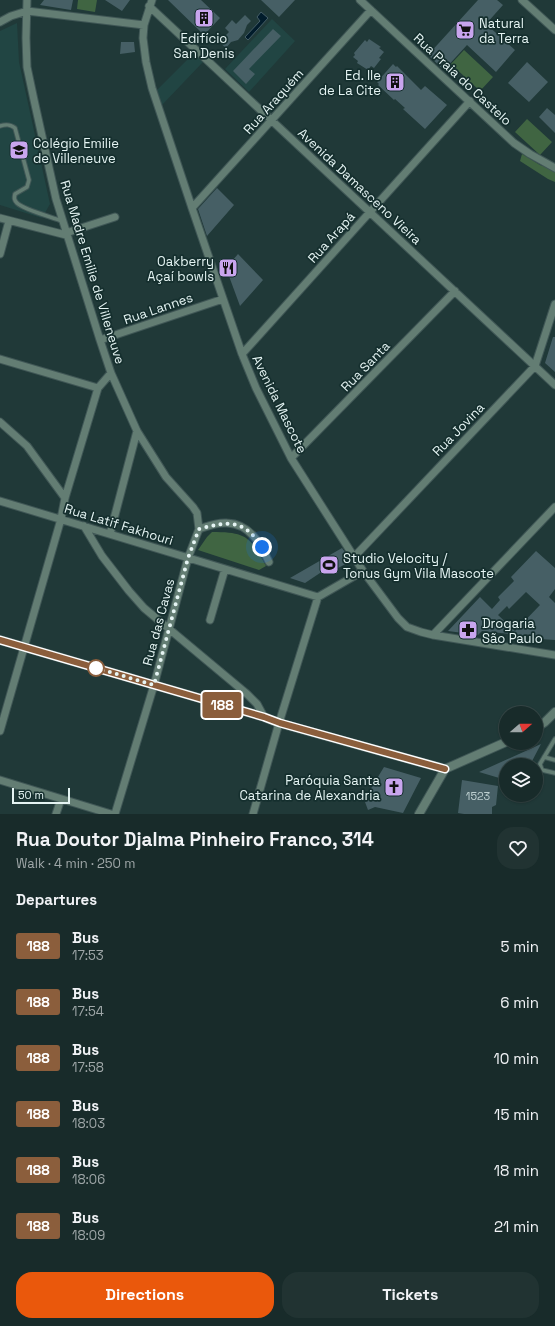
<!DOCTYPE html>
<html lang="en">
<head>
<meta charset="utf-8">
<style>
  body { margin:0; font-family:"Space Grotesk",sans-serif; background:#213332; color:#f1f3f6; height:100vh; display:flex; flex-direction:column; font-size:15px; white-space:nowrap }
  * { box-sizing:border-box; margin:0 }
  p { font-size:13px; color:#9fa7a8 }
  .icon { flex:none; width:22px; height:22px; fill:none; stroke:currentColor; stroke-width:2; stroke-linecap:round; stroke-linejoin:round }
  .map { position:relative; height:814px; overflow:hidden }
  .drawer { display:flex; flex-direction:column; background:#182b2a; flex:1 }
  .drawer>* { flex:none }
  .badge { padding:0 8px; border-radius:3px; font-size:14px; line-height:26px }
  .needle { width:26px; rotate:70deg }
  .fabs { position:absolute; left:499px; top:706px; display:grid; gap:8px }
  .fabs a { display:grid; place-items:center; width:44px; height:44px; border-radius:50%; background:#182b2a; box-shadow:0 1px 3px #0004,0 0 0 1px #364747; font-size:20px }
  .scale { position:absolute; left:12px; bottom:10px; width:58px; box-sizing:border-box; padding-left:4px; border:2px solid #e5f4f3; border-top:0; font-size:11px; line-height:14px; white-space:nowrap; color:#e5f4f3; -webkit-text-stroke:3px #152f2e; paint-order:stroke }
  .you { position:absolute; width:20px; height:20px; margin:-10px; border:3px solid #fff; border-radius:50%; background:#1a73e8; box-shadow:0 0 0 6px #1a73e833 }
  .map>.badge { position:absolute; translate:-50% -50%; box-shadow:0 0 0 2px #fff }
  h2 { padding:0 16px; font-size:15px; line-height:36px }
  .round { display:grid; place-items:center; flex:none; width:42px; height:42px; border-radius:16px; background:#213332 }
  .summary { display:flex; align-items:center; justify-content:space-between; height:68px; padding:0 16px }
  h1 { font-size:19px; font-weight:800; line-height:30px }
  .cta { display:flex; gap:8px; margin-top:auto; padding:8px 16px }
  .cta a { flex:1; height:46px; border-radius:16px; background:#ea580c; color:#fff; font-size:16px; font-weight:800; line-height:46px; text-align:center }
  .cta a+a { background:#213332; color:#f1f3f6 }
  ul { padding:0; list-style:none }
  li { display:flex; align-items:center; gap:12px; height:56px; padding:0 16px }
  li div { flex:1 }
  li b { display:block; font-size:15px }
  li em { font-style:normal }
  li .badge { min-width:44px; font-weight:700; text-align:center }
  .map>svg:first-child { display:block }
</style>
</head>
<body>
<div class="map">
<svg width="555" height="814" viewBox="0 0 555 814">
  <rect width="100%" height="100%" fill="#203938"/>
  <path fill="#214543" d="M272,19L295,41L249,92L225,69Z
    M17,23L19,62L50,204L42,218L0,205V31Z
    M194,53L203,62L162,105L157,90Z"/>
  <path fill="#406542" d="M78,0H97L95,12L77,9Z
    M464,50L493,77L480,91L451,64Z
    M527,119L552,142L540,155L515,132Z
    M522,154L540,165L555,170V182L548,179L520,161Z
    M212,532C247,532 250,537 266,566L259,570L198,550L207,537Z"/>
  <path fill="#011c2b" stroke="#455d67" d="M261,12L268,18L248,40L245,37L260,21L257,17Z"/>
  <path fill="#465f65" fill-rule="evenodd" d="M44,0H73L71,10L40,5Z
    M105,0H130L122,11Z
    M168,0H201L220,18L204,35Z
    M261,0H295L279,17Z
    M478,0H497L503,5L486,24L515,50L496,72L467,45L444,70L428,55Z
    M245,15L251,21L247,25L244,33L238,40L231,42L226,48L219,42L229,32L225,28L232,20L236,24Z
    M273,29L281,36L249,69L255,74L246,84L233,71Z
    M369,39L381,47L379,48L384,52L379,58L381,59L374,68L371,66L368,70L357,63L358,61L353,57L355,55L354,53L365,40L367,42Z
    M121,42H134L135,52L120,54Z
    M527,62L548,82L529,102L508,83Z
    M393,64L396,67L397,66L421,90L425,86L447,105L425,129L403,109L405,108L395,99L394,100L378,85L379,84L377,82Z
    M547,108L555,115V133L539,117Z
    M217,188L234,205L207,236L198,209Z
    M238,254L263,280L240,306L226,268Z
    M553,337H555V372L545,363Z
    M342,548L351,561L327,574L326,569L305,583L290,578Z
    M536,551L555,568V589L549,597L555,603V640L539,639L535,637L532,639L527,634L522,639L518,635L482,631L478,635L448,631L480,597L492,609L500,600L498,597L514,581L511,577ZM526,592L540,605L515,631L498,615L507,606L509,609Z
    M541,744L530,765H506V780L479,772Z
    M384,767L421,778L403,813L375,807L368,810L365,802L370,799L367,795Z
    M462,780L498,786L496,805L492,807V814H464L458,813Z"/>
  <g fill="none" stroke-linecap="round" stroke-linejoin="round">
    <defs>
      <path id="service" d="M0,126C6,124 10,124 15,128L29,180L27,187L15,194C14,198 14,200 17,203C24,210 52,217 62,221
        M555,739L540,764L542,770L555,773
        M544,757L555,760"/>
      <path id="minor" d="M27,0L26,38L27,67L34,100L56,199L100,340L111,373L137,431L166,477L193,507L197,513L199,529L188,558L154,685L115,814
        M152,0L144,25L143,38L146,62L152,88L192,208L242,354L256,388L291,458L363,571L398,618L407,627L421,632L433,635L555,655
        M360,0L514,143L530,154L555,168
        M522,0L555,30
        M149,6L555,385
        M0,22L11,16L27,11L144,25
        M192,208L371,10
        M0,218L66,235
        M66,233L115,217
        M0,254L9,221
        M100,340L223,299
        M242,354L470,101
        M0,359L98,388
        M0,422L27,446L65,498
        M291,458L455,291
        M0,501L318,597L363,571
        M84,526L102,556L129,591L144,608L247,694L257,704L264,717
        M199,529C208,526 217,522 227,523C250,524 260,543 269,562
        M110,534L137,431
        M354,557L535,366L555,304
        M210,620L225,569
        M433,635L555,507
        M0,731L61,519L65,498L98,388L111,373
        M0,780L111,814
        M56,814L61,799
        M253,814L279,723L318,597"/>
      <path id="tertiary" d="M0,640L264,717L279,723L445,769
        M536,728L545,722L555,712
        M419,814L445,769L506,742"/>
    </defs>
    <use href="#service" stroke="#405756" stroke-width="5.5"/>
    <use href="#minor" stroke="#405756" stroke-width="9"/>
    <use href="#tertiary" stroke="#405756" stroke-width="10"/>
    <use href="#service" stroke="#637d73" stroke-width="3.5"/>
    <use href="#minor" stroke="#637d73" stroke-width="7"/>
    <use href="#tertiary" stroke="#637d73" stroke-width="8"/>
  </g>
  <g fill="none" stroke-linecap="round" stroke-linejoin="round">
    <defs>
      <path id="line" d="M0,640L264,717L280,723L445,769"/>
    </defs>
    <use href="#line" stroke="#fff" stroke-width="9"/>
    <use href="#line" stroke="#8b5e3c" stroke-width="6"/>
    <path stroke="#e5f4f3" stroke-width="4" stroke-dasharray="0 7.2" d="M96,668L154,685L188,558L199,529C228,521 244,519 262,547"/>
  </g>
  <defs>
    <symbol id="building-square" viewBox="-11 -11 22 22"><rect x="-9" y="-9" width="18" height="18" rx="4" fill="#c9a5ee" stroke="#152f2e"/><path d="M-4-6H4V6H1V3H-1V6H-4ZM-2.5-4.3h1.7v1.8h-1.7ZM.8-4.3h1.7v1.8H.8ZM-2.5-1h1.7V.8h-1.7ZM.8-1h1.7V.8H.8Z" fill="#111"/></symbol>
    <symbol id="supermarket-square" viewBox="-11 -11 22 22"><rect x="-9" y="-9" width="18" height="18" rx="4" fill="#c9a5ee" stroke="#152f2e"/><path d="M-6-5.5h2.5l.6 2H6L4.5 2H-2.5L-4.4-4H-6ZM-1.5 3.2a1.3 1.3 0 1 0 .1 0ZM3 3.2a1.3 1.3 0 1 0 .1 0Z" fill="#111"/></symbol>
    <symbol id="school-square" viewBox="-11 -11 22 22"><rect x="-9" y="-9" width="18" height="18" rx="4" fill="#c9a5ee" stroke="#152f2e"/><path d="M0-5L7-2L0 1L-7-2ZM-4 1L0 2.5L4 1V4Q0 6-4 4Z" fill="#111"/></symbol>
    <symbol id="restaurant-square" viewBox="-11 -11 22 22"><rect x="-9" y="-9" width="18" height="18" rx="4" fill="#c9a5ee" stroke="#152f2e"/><path d="M-5-6h1v4h1v-4h1v4h1v-4h1v5L-1.5 .5V6h-2V.5L-5-1ZM5-6V6H3V1.5H1.5Q1.5-4 5-6Z" fill="#111"/></symbol>
    <symbol id="stadium-square" viewBox="-11 -11 22 22"><rect x="-9" y="-9" width="18" height="18" rx="4" fill="#c9a5ee" stroke="#152f2e"/><path d="M0-5a6.5 5 0 1 0 0 10a6.5 5 0 1 0 0-10ZM-3.5-1.8h7v3.6h-7Z" fill="#111"/></symbol>
    <symbol id="pharmacy-square" viewBox="-11 -11 22 22"><rect x="-9" y="-9" width="18" height="18" rx="4" fill="#c9a5ee" stroke="#152f2e"/><path d="M-2-6h4v4h4v4h-4v4h-4v-4h-4v-4h4Z" fill="#111"/></symbol>
    <symbol id="church-square" viewBox="-11 -11 22 22"><rect x="-9" y="-9" width="18" height="18" rx="4" fill="#c9a5ee" stroke="#152f2e"/><path d="M-1.2-6h2.4v3.5h3.3v2.4h-3.3V6h-2.4V-.1h-3.3v-2.4h3.3Z" fill="#111"/></symbol>
  </defs>
  <g fill-rule="evenodd">
    <use href="#building-square" x="193" y="7" width="22" height="22"/>
    <use href="#supermarket-square" x="454" y="19" width="22" height="22"/>
    <use href="#building-square" x="384" y="71" width="22" height="22"/>
    <use href="#school-square" x="8" y="139" width="22" height="22"/>
    <use href="#restaurant-square" x="217" y="257" width="22" height="22"/>
    <use href="#stadium-square" x="318" y="554" width="22" height="22"/>
    <use href="#pharmacy-square" x="457" y="619" width="22" height="22"/>
    <use href="#church-square" x="383" y="776" width="22" height="22"/>
  </g>
  <circle fill="#fff" stroke="#8b5e3c" stroke-width="2" cx="96" cy="668" r="8"/>
  <g text-anchor="middle" stroke-width="3.5" stroke-linejoin="round" paint-order="stroke">
    <g font-size="11" fill="#bdcfd0">
      <text x="478" y="800">1523</text>
    </g>
    <g font-size="13" fill="#e5f4f3" stroke="#152f2e" text-anchor="start">
      <text x="479" y="28">Natural<tspan x="479" dy="15">da Terra</tspan></text>
      <text x="204" y="43" text-anchor="middle">Edifício<tspan x="204" dy="15">San Denis</tspan></text>
      <text x="381" y="80" text-anchor="end">Ed. Ile<tspan x="381" dy="15">de La Cite</tspan></text>
      <text x="33" y="148">Colégio Emilie<tspan x="33" dy="15">de Villeneuve</tspan></text>
      <text x="214" y="266" text-anchor="end">Oakberry<tspan x="214" dy="15">Açaí bowls</tspan></text>
      <text x="343" y="563">Studio Velocity /<tspan x="343" dy="15">Tonus Gym Vila Mascote</tspan></text>
      <text x="482" y="628">Drogaria<tspan x="482" dy="15">São Paulo</tspan></text>
      <text x="380" y="785" text-anchor="end">Paróquia Santa<tspan x="380" dy="15">Catarina de Alexandria</tspan></text>
    </g>
    <g font-size="13" fill="#e5f4f3" stroke="#152f2e">
      <text transform="translate(463 79) rotate(43)" y="5">Rua Praia do Castelo</text>
      <text transform="translate(273 101) rotate(-48)" y="5">Rua Araquém</text>
      <text transform="translate(360 186) rotate(43)" y="5">Avenida Damasceno Vieira</text>
      <text transform="translate(331 237) rotate(-48)" y="5">Rua Arapá</text>
      <text transform="translate(93 272) rotate(73)" y="5">Rua Madre Emilie de Villeneuve</text>
      <text transform="translate(158 308) rotate(-19)" y="5">Rua Lannes</text>
      <text transform="translate(365 366) rotate(-46)" y="5">Rua Santa</text>
      <text transform="translate(280 404) rotate(64)" y="5">Avenida Mascote</text>
      <text transform="translate(458 429) rotate(-46)" y="5">Rua Jovina</text>
      <text transform="translate(119 524) rotate(17)" y="5">Rua Latif Fakhouri</text>
      <text transform="translate(158 622) rotate(-75)" y="5">Rua das Cavas</text>
    </g>
  </g>
</svg>
<div class="fabs">
<a><svg class="needle" viewBox="-14 -14 28 28"><path d="M0-13l5 13h-10z" fill="#e53935"/><path d="M0 13l5-13h-10z" fill="#9fa7a8"/></svg></a>
<a><svg class="icon" aria-label="layers" viewBox="0 0 24 24"><path d="M12 4l9 5-9 5-9-5zM3 14l9 5 9-5"/></svg></a>
</div>
<div class="scale">50 m</div>
<div class="you" style="left:262px;top:547px"></div>
<b class="badge" style="left:222px;top:705px;background:#8b5e3c;color:#fff">188</b>
</div>
<section class="drawer">
<div class="summary"><div><h1>Rua Doutor Djalma Pinheiro Franco, 314</h1><p>Walk · 4 min · 250 m</p></div><a class="round"><svg class="icon" aria-label="heart" viewBox="0 0 24 24"><path d="M12 20l-8-8c-3-5 5-10 8-4 3-6 11-1 8 4z"/></svg></a></div>
<h2>Departures</h2>
<ul>
<li><span class="badge" style="background:#8b5e3c;color:#fff">188</span><div><b>Bus</b><p>17:53</p></div><em>5 min</em></li>
<li><span class="badge" style="background:#8b5e3c;color:#fff">188</span><div><b>Bus</b><p>17:54</p></div><em>6 min</em></li>
<li><span class="badge" style="background:#8b5e3c;color:#fff">188</span><div><b>Bus</b><p>17:58</p></div><em>10 min</em></li>
<li><span class="badge" style="background:#8b5e3c;color:#fff">188</span><div><b>Bus</b><p>18:03</p></div><em>15 min</em></li>
<li><span class="badge" style="background:#8b5e3c;color:#fff">188</span><div><b>Bus</b><p>18:06</p></div><em>18 min</em></li>
<li><span class="badge" style="background:#8b5e3c;color:#fff">188</span><div><b>Bus</b><p>18:09</p></div><em>21 min</em></li>
</ul>
<div class="cta"><a>Directions</a><a>Tickets</a></div>
</section>
</body>
</html>
